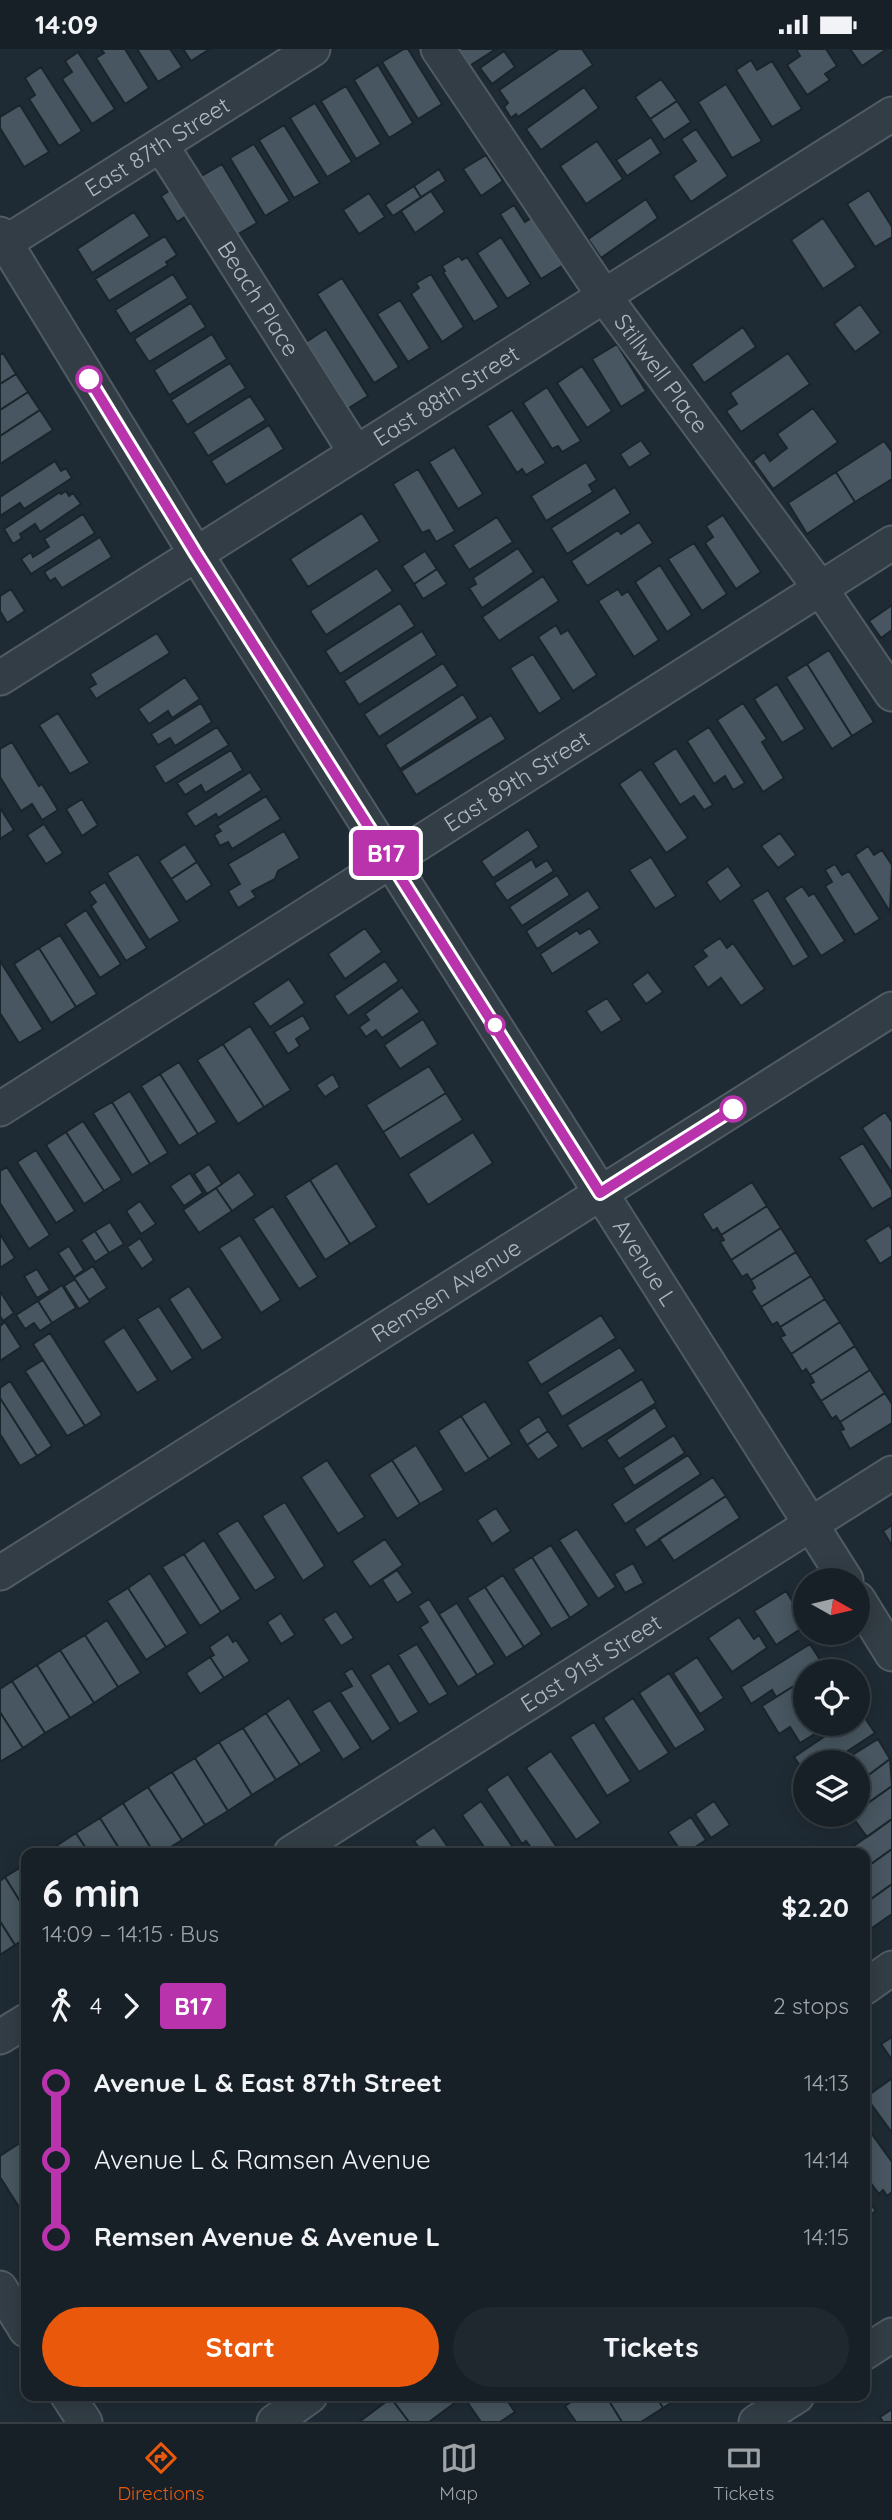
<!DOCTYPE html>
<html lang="en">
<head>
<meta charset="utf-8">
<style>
  body { margin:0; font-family:Quicksand,sans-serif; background:#20282f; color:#f1f3f6; height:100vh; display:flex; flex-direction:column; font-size:26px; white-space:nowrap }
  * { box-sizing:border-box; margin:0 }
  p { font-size:23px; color:#9ea3a7 }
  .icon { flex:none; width:38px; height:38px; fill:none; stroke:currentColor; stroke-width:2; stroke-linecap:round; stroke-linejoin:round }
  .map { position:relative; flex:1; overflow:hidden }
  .panel { position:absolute; left:21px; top:1799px; width:849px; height:553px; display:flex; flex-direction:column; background:#172027; border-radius:14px; box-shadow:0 4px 18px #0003,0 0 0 2px #363e44 }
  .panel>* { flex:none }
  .badge { padding:0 14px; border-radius:5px; font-size:24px; line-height:46px }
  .needle { width:46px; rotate:98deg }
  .tools { position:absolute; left:793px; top:1519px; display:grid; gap:14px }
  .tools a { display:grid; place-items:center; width:77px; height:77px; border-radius:50%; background:#172027; box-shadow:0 4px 18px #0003,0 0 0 2px #363e44; font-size:35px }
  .map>.badge { position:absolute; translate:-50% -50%; box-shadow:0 0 0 4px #fff }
  .legs { display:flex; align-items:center; gap:10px; height:77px; padding:0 21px; font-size:23px }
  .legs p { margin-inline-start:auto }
  .summary { display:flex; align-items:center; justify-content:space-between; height:119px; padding:0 21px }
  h1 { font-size:38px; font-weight:700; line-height:52px }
  .primary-button { display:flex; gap:14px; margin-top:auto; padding:14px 21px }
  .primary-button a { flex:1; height:80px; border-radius:42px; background:#ea580c; color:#fff; font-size:28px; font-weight:700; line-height:80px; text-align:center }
  .primary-button a+a { background:#20282f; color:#f1f3f6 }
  ul { padding:0 21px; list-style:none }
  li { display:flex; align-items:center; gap:24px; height:77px; font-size:26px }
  li i { display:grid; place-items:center; width:10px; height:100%; margin:0 9px; background:currentColor }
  li i::after { content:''; width:18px; height:18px; margin:-9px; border:5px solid; border-radius:50%; background:#172027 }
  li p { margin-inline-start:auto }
  li:first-child i { background:linear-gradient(#0000 50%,currentColor 0) }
  li:last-child i { background:linear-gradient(currentColor 50%,#0000 0) }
  .status { display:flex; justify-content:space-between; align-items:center; height:49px; padding:0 35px; background:#172027; direction:ltr }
  .status svg { height:19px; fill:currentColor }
  .dock { display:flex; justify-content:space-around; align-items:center; height:98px; border-top:2px solid #363e44; background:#172027; font-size:19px; color:#9ea3a7 }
  .dock a { display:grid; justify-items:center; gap:4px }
  .dock .selected { color:#ea580c }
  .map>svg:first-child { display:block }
</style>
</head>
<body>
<div class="status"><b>14:09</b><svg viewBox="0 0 49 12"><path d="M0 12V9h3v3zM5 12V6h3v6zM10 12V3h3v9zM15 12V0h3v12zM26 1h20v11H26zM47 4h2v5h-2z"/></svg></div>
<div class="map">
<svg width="892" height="2373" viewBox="0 0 892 2373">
  <rect width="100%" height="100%" fill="#1f2b34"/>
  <path fill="#475660" stroke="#1a242b" stroke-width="2" d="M101,0H125L149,39L125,55L96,9L104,4Z
    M137,0H170L182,18L158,33Z
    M183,0H210L191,12Z
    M404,0H408L442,55L418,70L382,13Z
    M446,0H496L460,23Z
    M559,0H582L593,16L518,68L516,65L511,69L504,58L508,54L499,41Z
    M796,0H826L837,17L825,25L830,31L807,46L787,16L800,7Z
    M850,0H887L862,17Z
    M504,2L515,18L492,35L480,19Z
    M78,3L115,60L92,75L62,30L72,23L65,12Z
    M751,11L757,21L772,12L802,60L772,78L736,21Z
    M378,16L413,74L389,89L354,31Z
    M41,18L82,82L59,97L29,50L35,46L25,29Z
    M661,30L677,52L650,70L635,48Z
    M726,35L762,92L732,109L698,53Z
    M346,37L381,95L356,110L321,52Z
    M584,38L599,59L541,101L526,80Z
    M677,52L691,73L664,91L650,70Z
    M315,54L352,113L327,128L290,69Z
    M20,56L49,103L24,118L0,79V68Z
    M284,76L320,134L294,149L259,91Z
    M696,80L728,127L691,153L673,127L696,112L681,90Z
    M651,88L661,104L627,127L616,111Z
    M597,92L623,130L586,155L560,117Z
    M254,95L290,152L265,167L230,109Z
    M486,106L503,132L481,147L463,120Z
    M222,115L257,174L233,188L198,129Z
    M439,120L446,132L421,148L414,137Z
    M177,137L194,162L177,173L161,147Z
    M414,137L421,148L393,167L385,156Z
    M869,141L892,178V188L875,198L847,155Z
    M431,142L445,163L415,184L401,162Z
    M369,144L385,168L359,185L343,161Z
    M646,150L658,169L601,209L588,190Z
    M514,156L525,173L534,167L565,215L541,230L500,165Z
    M134,163L150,187L92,224L77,200Z
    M823,169L856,218L823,240L791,191Z
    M165,187L177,206L166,213L168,216L109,252L95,230Z
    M501,188L531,235L507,250L477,204Z
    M459,207L462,211L467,208L499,258L474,273L443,223L445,222L442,217Z
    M173,225L188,249L130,285L115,261Z
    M431,225L464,278L442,293L411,245L419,239L416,234Z
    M342,229L399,318L374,334L317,245Z
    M400,251L430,299L408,313L377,265Z
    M191,254L206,278L149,313L134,290Z
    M860,255L881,284L855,303L834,275Z
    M743,278L756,298L704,334L691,315Z
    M326,280L368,347L344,362L303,295Z
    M212,285L227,310L169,346L154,321Z
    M617,295L646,342L621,358L592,310Z
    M3,304L16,325L0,335V306Z
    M788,304L810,335L741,383L726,362L737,355L730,344Z
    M230,314L246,339L187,376L171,351Z
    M582,317L612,362L587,379L557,334Z
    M16,325L28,343L0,361V335Z
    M547,338L581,392L562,403L558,397L552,400L523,354Z
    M28,343L40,361L0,387V361Z
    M250,347L266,371L208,407L193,383Z
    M813,359L838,393L773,440L753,412L764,403L770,412L787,399L777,385Z
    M40,361L53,381L0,415V387Z
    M512,361L546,414L526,426L522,420L517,424L487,377Z
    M269,376L284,400L226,436L211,412Z
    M641,391L651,405L629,419L620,405Z
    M884,392L892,403V430L855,453L836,423Z
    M454,398L483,445L458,460L429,413Z
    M55,412L61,422L66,419L72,429L24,460L20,454L0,467V448Z
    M586,413L597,431L589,436L593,443L546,472L531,447Z
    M418,420L455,482L436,493L429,481L422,484L393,435Z
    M836,423L855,453L807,485L788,454Z
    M615,438L631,464L567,505L551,479Z
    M66,442L69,447L73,444L81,455L40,483L35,475L20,485L22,489L13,495L4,480L60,443L61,445Z
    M362,464L380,492L308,538L290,510Z
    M83,465L95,484L31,525L21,510L31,503L33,508L49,498L44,490Z
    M723,466L761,523L736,540L705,494L713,488L706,477Z
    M497,468L513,493L469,521L453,496Z
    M639,473L653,494L587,537L571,512L618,481L621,485Z
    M100,488L112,508L62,539L55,529L50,532L44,523Z
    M694,494L727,545L702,562L668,510Z
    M518,499L534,523L482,559L469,539L476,535L473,529Z
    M425,502L437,520L414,535L402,517Z
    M660,516L692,566L667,583L635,533Z
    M377,519L393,542L326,586L310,562Z
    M437,520L447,535L423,550L414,535Z
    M543,527L559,552L499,592L482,568Z
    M11,540L25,562L7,574L0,562V547Z
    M618,540L622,546L628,542L659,591L634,608L598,552Z
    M400,554L415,577L340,625L325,602Z
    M892,556V581L881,589L869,572Z
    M556,576L561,585L568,581L597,626L573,642L538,588Z
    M422,582L437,606L359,656L344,632Z
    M157,584L170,604L96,650L89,639L96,635L90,625Z
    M829,601L874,673L852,687L807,615Z
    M533,605L562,650L539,665L510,619Z
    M443,614L458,637L379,688L364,665Z
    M807,615L852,687L832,700L786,628Z
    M185,628L200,650L172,669L168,662L149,675L138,660Z
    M777,635L805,680L782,694L754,650Z
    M463,645L478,669L400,720L385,696Z
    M201,654L212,673L175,697L170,689L158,696L151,685Z
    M743,654L767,690L762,693L784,729L763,743L717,671Z
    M58,664L90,714L70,725L39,676Z
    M491,666L506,690L416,746L401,722Z
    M217,678L229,696L165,735L154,717Z
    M709,678L745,734L733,741L725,727L714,735L687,692Z
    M12,693L39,737L42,735L58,761L42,771L32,755L21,762L0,728V700Z
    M676,699L713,756L704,761L694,747L680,756L653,714Z
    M231,701L243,721L205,744L201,736L185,746L177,734Z
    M641,720L688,789L666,804L619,735Z
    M250,723L262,741L218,769L216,765L195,778L186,764Z
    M266,747L281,770L232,800L228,793L220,797L214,786L221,782L217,777Z
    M82,750L98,776L82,787L66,760Z
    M0,759L14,781L0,790Z
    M44,775L63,804L46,815L27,786Z
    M528,780L539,798L493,829L481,812Z
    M284,782L300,809L278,822L275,830L252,842L256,848L238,859L228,842L240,835L228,815Z
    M780,784L796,806L778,819L761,797Z
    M185,795L197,813L171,830L159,812Z
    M868,797L874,806L882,801L892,816L890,863L855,806Z
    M138,805L180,872L149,891L107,824Z
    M651,808L676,847L655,860L629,821Z
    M532,810L536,818L547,811L554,822L507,852L494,834Z
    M197,813L212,836L186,853L171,830Z
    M835,815L842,826L849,822L880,870L855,886L825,837L832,833L825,821Z
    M728,817L742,837L720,853L706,833Z
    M557,826L570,846L522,877L509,858Z
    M105,833L147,899L126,912L91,857L96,853L89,843Z
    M802,837L809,847L814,844L845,892L821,907L784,849Z
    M588,841L600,859L537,900L526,882Z
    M768,841L809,908L793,918L752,851Z
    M86,861L121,915L100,929L65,875Z
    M365,879L382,903L345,930L328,905Z
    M590,879L600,894L552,925L540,905L577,881L580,885Z
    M60,886L97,945L76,958L39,899Z
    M720,889L727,899L733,894L765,940L741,957L721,929L708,939L693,917L707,907L702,901Z
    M39,899L76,958L51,974L14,915Z
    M0,912L43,980L19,994L0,964Z
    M385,912L399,932L348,967L334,947Z
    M648,923L663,943L646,955L632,935Z
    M289,930L305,954L270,978L253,954Z
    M402,938L420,963L382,989L376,981L366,988L359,978L369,971L365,965Z
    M607,949L622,971L601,984L586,962Z
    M303,966L311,980L296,990L300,997L288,1005L274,983Z
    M423,970L438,995L400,1020L384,996Z
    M250,977L291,1041L264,1058L223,995Z
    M223,995L264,1058L238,1075L197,1011Z
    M179,1013L217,1073L198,1085L160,1025Z
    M429,1017L446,1044L383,1083L366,1056Z
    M160,1025L198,1085L179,1097L141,1037Z
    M333,1025L340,1038L325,1048L316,1036Z
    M130,1042L168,1104L150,1115L112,1053Z
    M446,1044L463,1071L400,1110L383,1083Z
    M112,1053L150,1115L132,1126L93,1064Z
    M885,1063L892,1073V1124L862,1079Z
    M83,1072L122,1131L104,1142L66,1083Z
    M66,1083L104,1142L84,1155L46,1096Z
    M473,1083L493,1114L428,1156L408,1125Z
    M863,1094L892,1141V1148L872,1160L839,1108Z
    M36,1101L75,1162L56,1174L17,1113Z
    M337,1114L377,1178L350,1195L310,1131Z
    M209,1115L222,1135L207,1145L194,1125Z
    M7,1118L50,1186L29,1200L0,1154V1122Z
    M239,1123L255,1146L232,1162L216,1139Z
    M190,1124L203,1144L184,1157L170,1137Z
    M310,1131L350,1195L325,1211L285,1147Z
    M752,1133L767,1157L721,1186L717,1179L713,1182L702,1165Z
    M216,1139L232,1162L199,1184L183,1161Z
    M140,1152L156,1175L141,1185L126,1162Z
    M273,1157L318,1228L299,1240L253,1170Z
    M767,1157L781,1179L731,1211L720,1193L724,1191L721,1186Z
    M110,1173L124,1195L109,1204L95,1182Z
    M889,1176L892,1181V1207L880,1215L865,1191Z
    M781,1179L796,1203L751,1231L747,1225L742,1228L731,1211Z
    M95,1182L109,1204L95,1213L81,1191Z
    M0,1185L15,1209L0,1219Z
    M240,1186L281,1251L261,1264L219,1199Z
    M140,1189L154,1211L142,1220L127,1198Z
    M69,1197L84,1221L74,1228L58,1204Z
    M796,1203L811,1227L761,1258L751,1242L755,1239L751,1231Z
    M93,1217L107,1239L89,1251L74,1229Z
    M37,1220L50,1241L37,1249L24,1227Z
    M811,1227L825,1250L780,1278L777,1273L772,1276L761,1258Z
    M75,1230L90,1253L79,1260L64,1237Z
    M62,1236L76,1259L52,1274L38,1252Z
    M189,1237L223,1289L202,1302L169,1250Z
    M0,1242L14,1264L3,1272L0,1267Z
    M825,1250L840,1273L791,1305L780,1288L785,1286L780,1278Z
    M38,1252L52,1274L40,1282L34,1274L25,1280L16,1266Z
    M159,1257L193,1309L171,1323L137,1270Z
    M601,1266L616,1289L541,1336L527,1313Z
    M5,1273L21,1298L0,1312V1277Z
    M840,1273L855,1297L810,1326L806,1320L802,1323L791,1305Z
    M124,1278L158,1331L137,1344L103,1292Z
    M50,1284L102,1366L85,1377L33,1295Z
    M855,1297L870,1321L821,1352L810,1335L814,1333L810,1326Z
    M620,1298L636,1322L562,1368L547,1343Z
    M43,1311L85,1377L67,1387L25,1322Z
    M870,1321L885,1344L840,1373L836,1367L832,1370L821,1352Z
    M642,1330L656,1354L582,1400L567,1376Z
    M10,1332L52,1397L37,1407L0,1349V1339Z
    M885,1344L892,1355V1374L850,1400L840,1382L844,1380L840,1373Z
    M0,1349L37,1407L20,1417L0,1385Z
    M485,1352L512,1395L489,1410L461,1367Z
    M655,1358L667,1378L619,1410L606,1391Z
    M461,1367L489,1410L465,1425L438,1382Z
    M539,1367L548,1382L527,1396L518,1381Z
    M548,1382L559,1397L538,1411L527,1396Z
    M674,1386L685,1404L634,1437L623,1419Z
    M416,1396L444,1441L420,1455L392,1411Z
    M688,1406L701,1425L625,1475L612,1455Z
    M327,1411L365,1468L338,1485L301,1428Z
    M392,1411L420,1455L397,1470L369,1426Z
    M713,1428L726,1447L646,1499L634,1480Z
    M726,1447L740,1469L674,1512L659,1490Z
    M285,1453L325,1517L303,1532L262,1467Z
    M496,1459L511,1482L492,1495L477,1471Z
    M238,1471L276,1529L255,1542L217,1484Z
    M892,1476V1497L883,1482Z
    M577,1480L616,1538L598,1550L559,1491Z
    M385,1490L403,1516L370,1538L352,1512Z
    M204,1491L241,1550L221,1563L184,1505Z
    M551,1496L589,1556L570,1569L532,1508Z
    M184,1505L221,1563L200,1577L162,1518Z
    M532,1508L570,1569L551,1580L513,1520Z
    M633,1514L644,1534L625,1544L614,1525Z
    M397,1521L413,1544L397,1554L382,1531Z
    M150,1524L188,1584L166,1598L128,1539Z
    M503,1526L542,1585L524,1598L485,1538Z
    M485,1538L524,1598L506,1609L467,1549Z
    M128,1539L166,1598L146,1611L107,1552Z
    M786,1542L805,1572V1577L776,1596L754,1562Z
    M429,1550L477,1626L458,1638L420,1578L428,1573L418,1557Z
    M457,1554L495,1615L477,1626L439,1565Z
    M336,1562L354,1589L341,1597L323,1570Z
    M281,1564L295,1586L281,1595L267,1573Z
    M739,1568L754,1590L759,1586L767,1599L732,1623L708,1589Z
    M107,1571L141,1624L118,1638L85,1586Z
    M228,1585L233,1593L236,1591L250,1612L224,1629L210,1608L214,1606L209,1598Z
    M85,1586L118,1638L94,1654L60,1601Z
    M417,1595L448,1645L429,1656L398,1606Z
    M810,1595L824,1617L817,1622H805V1630L776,1648L772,1641L751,1655L741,1638Z
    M60,1601L94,1654L70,1669L37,1616Z
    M210,1608L224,1629L200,1645L186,1624Z
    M697,1608L724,1649L700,1665L673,1624Z
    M389,1614L419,1663L399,1675L370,1626Z
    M37,1616L70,1669L45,1684L12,1632Z
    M352,1619L391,1680L372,1693L340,1643L352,1637L344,1624Z
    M669,1624L706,1681L675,1700L639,1644Z
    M805,1630V1675H831L800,1694L790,1678L779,1685L762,1657Z
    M12,1632L45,1684L23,1699L0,1663V1640Z
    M289,1649L322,1702L300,1716L266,1664Z
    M633,1649L669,1704L639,1723L603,1669Z
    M330,1651L361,1699L343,1711L312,1662Z
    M0,1663L23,1699L0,1713Z
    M861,1663L875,1684L831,1713H805L801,1718L794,1708L843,1675H858V1665Z
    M266,1664L300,1716L276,1731L243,1679Z
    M594,1673L631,1732L607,1747L570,1688Z
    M243,1679L276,1731L252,1746L219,1693Z
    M878,1690L890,1710L858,1734V1713H841Z
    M219,1693L252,1746L228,1762L195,1709Z
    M551,1702L601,1774L576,1791L526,1719Z
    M195,1709L228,1762L205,1776L172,1723Z
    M890,1710L892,1737L858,1761V1734Z
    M172,1723L205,1776L182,1791L148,1738Z
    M508,1725L560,1803L559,1804H535L526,1792L522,1795L486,1740Z
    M805,1736V1760L793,1743Z
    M892,1737V1770L867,1788L851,1766H858V1761Z
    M148,1738L182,1791L161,1804H154L123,1754Z
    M481,1752L517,1804H488L462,1766Z
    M714,1752L730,1776L711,1789L695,1765Z
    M123,1754L154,1804H122L100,1769Z
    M691,1768L706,1791L686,1804H682L668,1783Z
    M100,1769L122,1804H89L76,1784Z
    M892,1770V1800L864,1820V1804H850L848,1801Z
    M434,1778L452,1804H423L414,1792Z
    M76,1784L89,1804H56L53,1799Z
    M892,1800V1835L864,1855V1820Z
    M26,1815V1862L5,1828Z
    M5,1828L26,1862V1889L15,1896L0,1872V1832Z
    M892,1835V1865L869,1881L864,1874V1855Z
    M0,1872L15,1896L0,1906Z
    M892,1988V2011L881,1995Z
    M891,2030L892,2031V2084L866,2048Z
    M864,2074L892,2113V2143L887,2147L883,2141L879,2145L864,2125Z
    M26,2090V2169L0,2128V2107Z
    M864,2145L876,2162L864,2170Z
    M395,2347H451L456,2353L429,2373H409L391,2349Z
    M463,2347H504L515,2363L500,2373H481Z
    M581,2347H606L622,2373H576L565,2357Z
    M606,2347H656L663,2359L641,2373H622Z
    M656,2347H682L663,2359Z
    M391,2349L409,2373H359Z
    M892,2360V2373H883L880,2368Z"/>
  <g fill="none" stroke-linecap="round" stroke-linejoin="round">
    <defs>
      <g id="minor">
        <path id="s1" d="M438,0L604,247L820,539L892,645"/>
        <path id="s2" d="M161,96L356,404"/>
        <path id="s3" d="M0,185L196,505L846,1531"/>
        <path id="s4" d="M0,197L313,0"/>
        <path id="s5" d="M0,629L892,65"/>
        <path id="s6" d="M0,1060L892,494"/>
        <path id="s7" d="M0,1524L892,960"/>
        <path d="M858,1550L892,1605"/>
        <path id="s8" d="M291,1804L892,1424"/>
        <path d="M864,1939L892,1919"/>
        <path d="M0,1988L26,1972"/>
        <path d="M0,2239L26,2281"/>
        <path d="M864,2304L892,2286"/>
        <path d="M68,2347L85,2373"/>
        <path d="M274,2373L310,2347"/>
        <path d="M756,2373L797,2347"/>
      </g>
    </defs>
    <use href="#minor" stroke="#505b63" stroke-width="37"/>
    <use href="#minor" stroke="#323d45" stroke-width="33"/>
  </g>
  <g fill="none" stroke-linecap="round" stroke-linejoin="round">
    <defs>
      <path id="line-1" d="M89,330L196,505L600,1144L733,1060"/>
    </defs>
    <use href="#line-1" stroke="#fff" stroke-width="16"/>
    <use href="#line-1" stroke="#b933ad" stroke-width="10"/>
  </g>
  <g fill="#fff" stroke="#b933ad" stroke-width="3.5">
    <circle cx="89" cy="330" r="12"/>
    <circle cx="495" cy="976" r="9"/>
    <circle cx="733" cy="1060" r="12"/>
  </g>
  <g text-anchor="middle" stroke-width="6" stroke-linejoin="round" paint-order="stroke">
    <g font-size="23" fill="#acb8c2" stroke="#182229">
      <text dy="8" stroke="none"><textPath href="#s4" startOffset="186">East 87th Street</textPath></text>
      <text dy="8" stroke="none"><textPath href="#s2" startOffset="182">Beach Place</textPath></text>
      <text dy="8" stroke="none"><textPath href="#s1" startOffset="394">Stillwell Place</textPath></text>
      <text dy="8" stroke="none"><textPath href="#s5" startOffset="528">East 88th Street</textPath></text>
      <text dy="8" stroke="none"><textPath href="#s6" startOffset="612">East 89th Street</textPath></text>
      <text dy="8" stroke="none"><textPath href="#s3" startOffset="1214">Avenue L</textPath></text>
      <text dy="8" stroke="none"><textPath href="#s7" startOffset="528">Remsen Avenue</textPath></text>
      <text dy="8" stroke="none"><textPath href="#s8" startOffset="355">East 91st Street</textPath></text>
    </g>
  </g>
</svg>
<div class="tools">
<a><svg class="needle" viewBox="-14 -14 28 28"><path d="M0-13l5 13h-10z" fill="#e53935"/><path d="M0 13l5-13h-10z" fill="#9ea3a7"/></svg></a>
<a><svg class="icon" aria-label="locate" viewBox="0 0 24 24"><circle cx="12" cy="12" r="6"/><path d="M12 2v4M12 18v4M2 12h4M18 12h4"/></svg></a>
<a><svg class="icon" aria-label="layers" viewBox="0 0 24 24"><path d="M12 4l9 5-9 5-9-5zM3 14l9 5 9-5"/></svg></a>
</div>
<b class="badge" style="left:386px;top:804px;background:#b933ad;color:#fff">B17</b>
<section class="panel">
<div class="summary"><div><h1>6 min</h1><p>14:09 – 14:15 · Bus</p></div><b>$2.20</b></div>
<div class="legs"><svg class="icon" aria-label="walk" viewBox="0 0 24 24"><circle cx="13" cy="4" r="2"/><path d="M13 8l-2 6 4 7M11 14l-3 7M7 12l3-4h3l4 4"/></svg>4<svg class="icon" aria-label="forward" viewBox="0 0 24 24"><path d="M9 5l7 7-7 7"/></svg><b class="badge" style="background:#b933ad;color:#fff">B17</b><p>2 stops</p></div>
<ul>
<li><i style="color:#b933ad"></i><b>Avenue L &amp; East 87th Street</b><p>14:13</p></li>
<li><i style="color:#b933ad"></i><span>Avenue L &amp; Ramsen Avenue</span><p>14:14</p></li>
<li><i style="color:#b933ad"></i><b>Remsen Avenue &amp; Avenue L</b><p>14:15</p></li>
</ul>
<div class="primary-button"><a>Start</a><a>Tickets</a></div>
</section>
</div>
<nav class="dock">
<a class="selected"><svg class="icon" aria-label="directions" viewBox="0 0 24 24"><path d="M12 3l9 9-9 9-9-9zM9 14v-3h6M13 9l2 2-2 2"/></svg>Directions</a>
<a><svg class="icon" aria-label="map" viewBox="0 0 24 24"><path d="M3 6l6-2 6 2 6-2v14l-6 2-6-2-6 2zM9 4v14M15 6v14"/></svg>Map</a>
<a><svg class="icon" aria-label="tickets" viewBox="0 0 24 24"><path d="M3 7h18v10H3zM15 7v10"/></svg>Tickets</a>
</nav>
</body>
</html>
